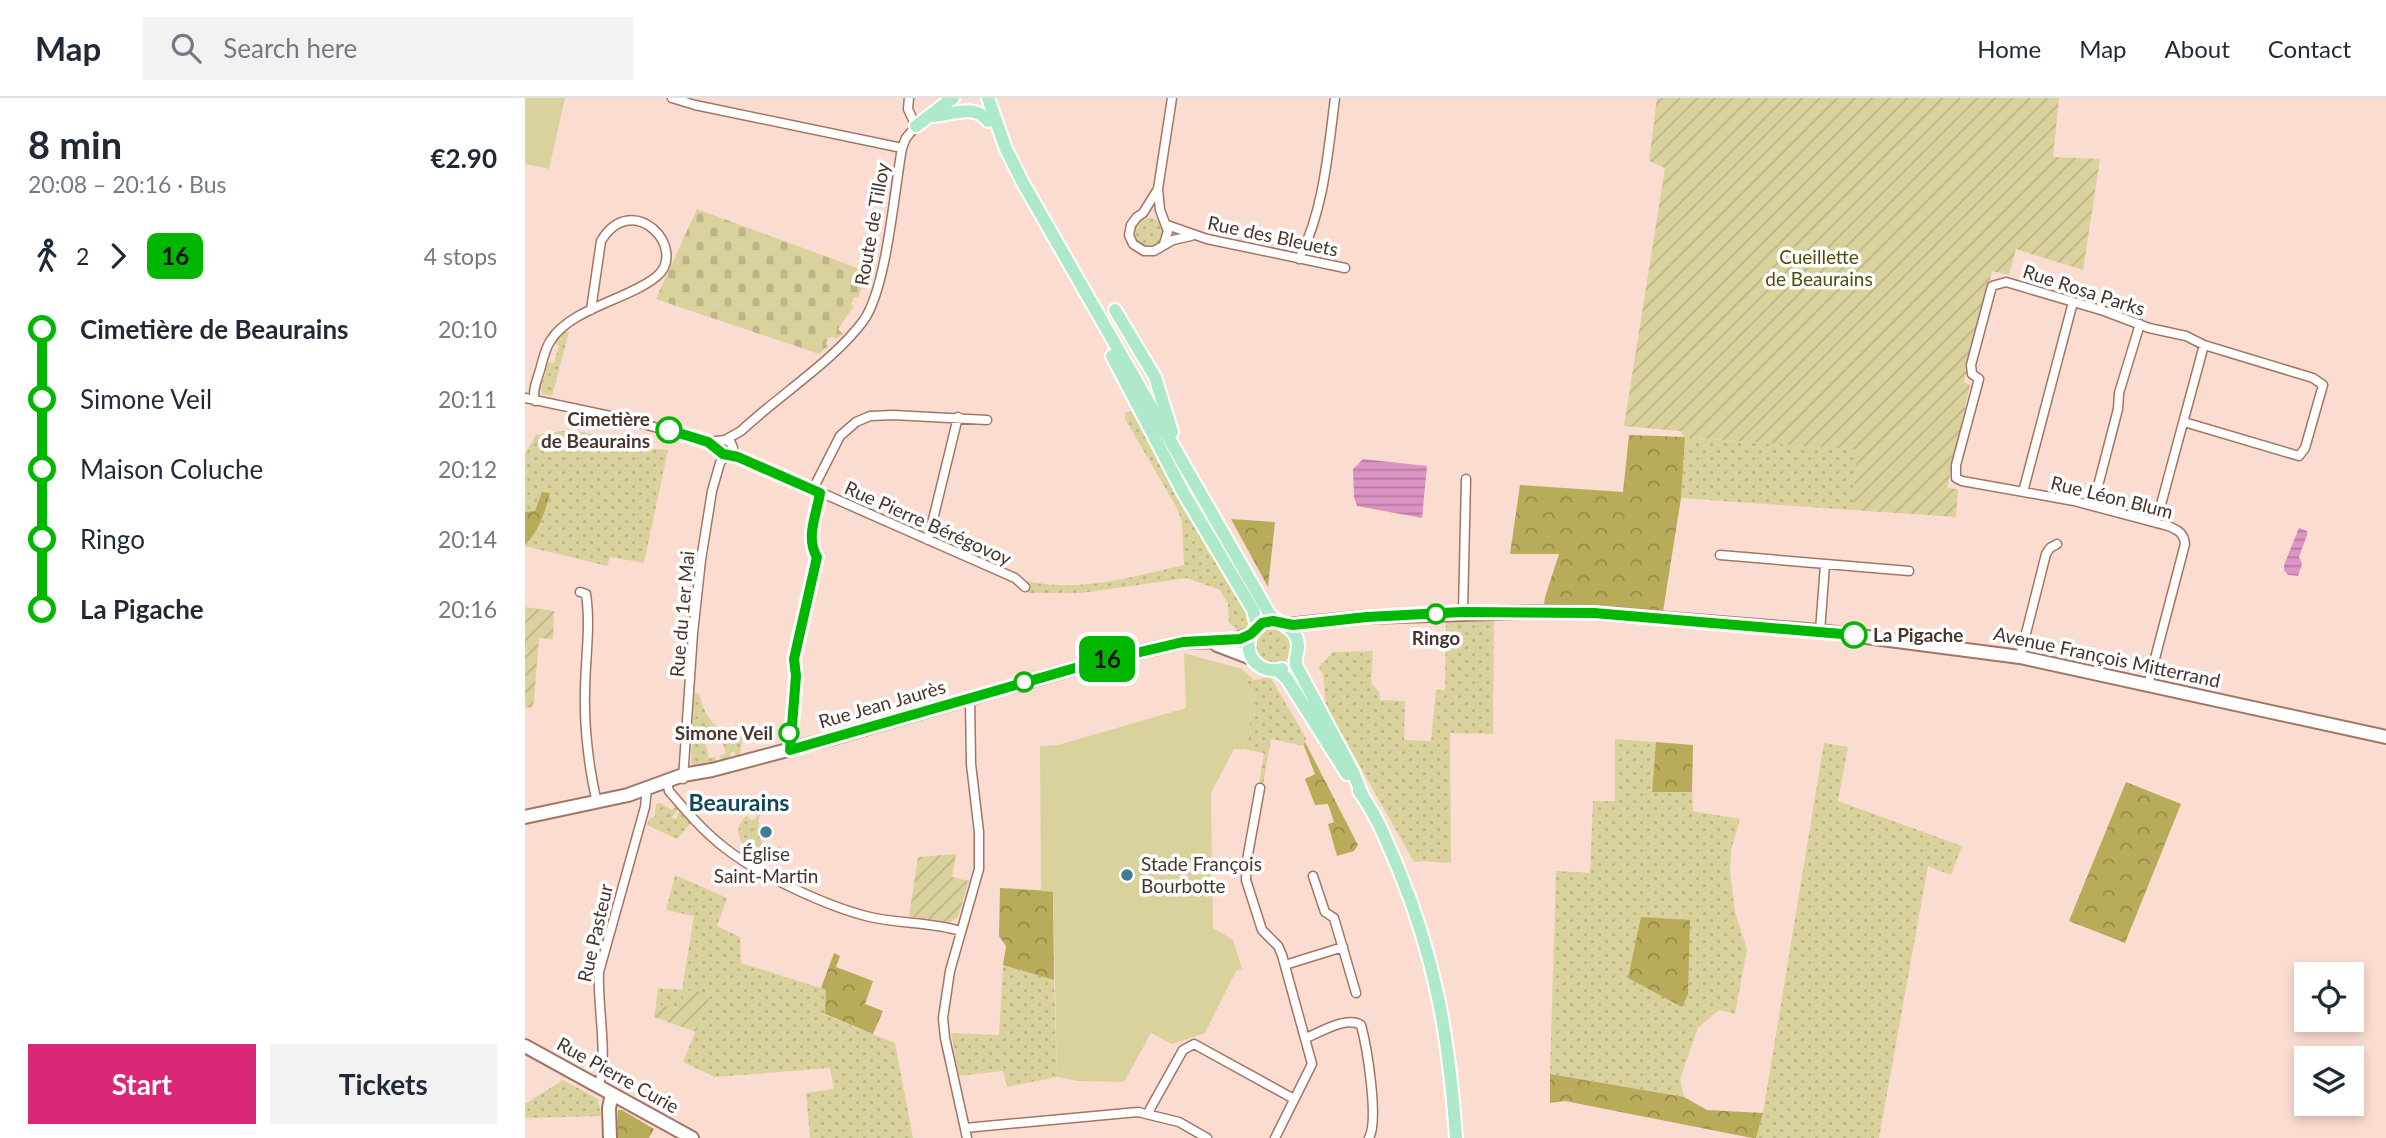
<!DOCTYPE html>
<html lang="en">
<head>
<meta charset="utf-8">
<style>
  body { margin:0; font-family:Lato,sans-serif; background:#f2f2f3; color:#1f2937; height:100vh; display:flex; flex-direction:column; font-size:26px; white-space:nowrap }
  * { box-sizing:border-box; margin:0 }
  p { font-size:23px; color:#747a83 }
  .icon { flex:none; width:38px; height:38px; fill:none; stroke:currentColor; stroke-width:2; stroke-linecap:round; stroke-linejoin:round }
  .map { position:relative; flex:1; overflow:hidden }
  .sheet { display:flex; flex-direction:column; background:#fff; width:525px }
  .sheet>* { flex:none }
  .badge { padding:0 14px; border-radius:10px; font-size:24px; line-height:46px }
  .buttons { position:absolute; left:1769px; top:864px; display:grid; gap:14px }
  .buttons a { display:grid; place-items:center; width:70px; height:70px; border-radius:0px; background:#fff; box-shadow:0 4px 10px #0003; font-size:35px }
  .map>.badge { position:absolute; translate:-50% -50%; box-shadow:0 0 0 4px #fff }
  .legs { display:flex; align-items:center; gap:10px; height:77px; padding:0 28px; font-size:23px }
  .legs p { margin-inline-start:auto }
  .overview { display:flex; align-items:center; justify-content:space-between; height:119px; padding:0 28px }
  h1 { font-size:38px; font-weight:700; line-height:52px }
  .primary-button { display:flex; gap:14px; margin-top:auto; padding:14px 28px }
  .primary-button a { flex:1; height:80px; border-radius:0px; background:#db2777; color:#fff; font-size:28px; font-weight:700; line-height:80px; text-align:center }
  .primary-button a+a { background:#f2f2f3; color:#1f2937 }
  ul { padding:0 28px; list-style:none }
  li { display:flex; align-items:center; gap:24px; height:70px; font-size:26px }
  li i { display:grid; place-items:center; width:10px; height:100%; margin:0 9px; background:currentColor }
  li i::after { content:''; width:18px; height:18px; margin:-9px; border:5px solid; border-radius:50%; background:#fff }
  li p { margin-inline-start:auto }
  li:first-child i { background:linear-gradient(#0000 50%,currentColor 0) }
  li:last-child i { background:linear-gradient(currentColor 50%,#0000 0) }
  header { display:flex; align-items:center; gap:42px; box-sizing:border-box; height:98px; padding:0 35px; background:#fff; border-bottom:2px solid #e0e1e3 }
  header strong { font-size:33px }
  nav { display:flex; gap:38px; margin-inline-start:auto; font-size:24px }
  .search { width:490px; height:63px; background:#f2f2f3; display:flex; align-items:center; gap:18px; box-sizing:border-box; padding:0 24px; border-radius:0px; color:#747a83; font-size:26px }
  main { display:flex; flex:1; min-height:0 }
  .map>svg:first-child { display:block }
</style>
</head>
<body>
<header>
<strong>Map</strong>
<div class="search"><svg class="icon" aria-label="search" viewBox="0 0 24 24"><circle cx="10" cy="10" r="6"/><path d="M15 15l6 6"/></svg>Search here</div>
<nav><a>Home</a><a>Map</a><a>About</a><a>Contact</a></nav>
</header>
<main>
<section class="sheet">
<div class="overview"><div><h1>8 min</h1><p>20:08 – 20:16 · Bus</p></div><b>€2.90</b></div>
<div class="legs"><svg class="icon" aria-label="walk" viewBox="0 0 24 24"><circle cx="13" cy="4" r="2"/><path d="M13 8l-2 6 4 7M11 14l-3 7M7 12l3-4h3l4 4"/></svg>2<svg class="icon" aria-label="forward" viewBox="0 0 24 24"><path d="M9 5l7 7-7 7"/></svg><b class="badge" style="background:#00b700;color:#111">16</b><p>4 stops</p></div>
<ul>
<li><i style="color:#00b700"></i><b>Cimetière de Beaurains</b><p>20:10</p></li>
<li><i style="color:#00b700"></i><span>Simone Veil</span><p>20:11</p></li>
<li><i style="color:#00b700"></i><span>Maison Coluche</span><p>20:12</p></li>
<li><i style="color:#00b700"></i><span>Ringo</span><p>20:14</p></li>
<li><i style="color:#00b700"></i><b>La Pigache</b><p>20:16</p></li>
</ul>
<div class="primary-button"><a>Start</a><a>Tickets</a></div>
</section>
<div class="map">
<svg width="1861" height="1040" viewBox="0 0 1861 1040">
  <defs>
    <pattern id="grass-dots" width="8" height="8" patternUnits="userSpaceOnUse" patternTransform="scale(1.75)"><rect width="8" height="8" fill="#dad29c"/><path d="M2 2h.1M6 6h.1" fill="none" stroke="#bdb587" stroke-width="1.8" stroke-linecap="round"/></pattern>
    <pattern id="forest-crowns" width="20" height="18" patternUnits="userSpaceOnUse" patternTransform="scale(1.75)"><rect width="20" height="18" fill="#b8ab5a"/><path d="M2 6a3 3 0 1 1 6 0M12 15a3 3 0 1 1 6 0" fill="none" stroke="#988c4b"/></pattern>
    <pattern id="cemetery-stones" width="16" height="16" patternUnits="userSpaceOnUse" patternTransform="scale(1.75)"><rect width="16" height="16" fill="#dad29c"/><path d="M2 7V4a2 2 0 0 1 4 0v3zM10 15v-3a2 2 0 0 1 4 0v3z" fill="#bdb587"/></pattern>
    <pattern id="garden-furrows" width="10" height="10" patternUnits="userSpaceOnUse" patternTransform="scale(1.75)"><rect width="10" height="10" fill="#dad29c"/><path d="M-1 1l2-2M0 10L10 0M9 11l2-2" fill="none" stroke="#bdb587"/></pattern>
    <pattern id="water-rules" width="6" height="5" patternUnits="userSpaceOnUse" patternTransform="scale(1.75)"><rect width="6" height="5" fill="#db94c3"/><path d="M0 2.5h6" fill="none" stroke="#b47a9f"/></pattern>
  </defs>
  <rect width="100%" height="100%" fill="#fbdcd1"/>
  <path fill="url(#grass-dots)" d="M610 134a14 14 0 1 1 28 0a14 14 0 1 1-28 0Z
    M39,233L44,234L27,298L17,296L16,291L23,265H29L34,247L29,246Z
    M611,311L727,519L725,529L711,539V530L704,525L703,506L695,492L662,480L556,495H503L500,489L502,483C554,495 607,479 659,467L657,424L652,410L600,321V315Z
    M35,333L58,334L126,351L143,352L119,465L85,459L82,468L0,448V356L11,337Z
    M1160,339L1333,352L1328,412L1156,400Z
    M969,520L968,636L925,635L926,765L898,763L889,764L801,608L798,577L794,569L808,554L848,553L846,585L854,594L855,602L880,603L879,642L906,643L911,592H920L921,521Z
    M729 548a19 19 0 1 1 38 0a19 19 0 1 1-38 0Z
    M717,571L729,582L745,579L781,640L779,648L746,641L738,687L734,686L739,655L719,651L724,639L727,594Z
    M169,595H174C179,619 192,636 218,638L215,657L211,658L209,653L205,655L206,660L196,662L195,658L201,655L196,640L180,644L184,660L190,659L191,664L172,668L166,666Z
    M1090,641L1131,644L1127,694H1167L1168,713L1215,721L1206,752L1205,774L1210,814L1222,851L1210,916L1194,912L1173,930L1155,981L1159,999L1025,976L1031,773L1065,775L1068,703H1090Z
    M1299,645L1323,649L1313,703L1437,748L1426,777L1403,768L1354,1040H1231L1238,1015Z
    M135,705L147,712L151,709L153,711L147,719L151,721L155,712L167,724L152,741L122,727L124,721L130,718L131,706Z
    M232,716L235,717L233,723L238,747L235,749L236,753H244L255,748L257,758L252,765C232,769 197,735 222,718L226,722L231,721Z
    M150,777L202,800L192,828L215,839L216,865L302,892L300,917L370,945L388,1040H285L281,995L309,991L305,970L190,979L158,964L186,895L155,910L131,907L133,890L157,892L169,818L141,812Z
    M478,867L529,882L532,979L482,989L478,973L434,978L426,935L474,937Z
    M38,982L73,1001L76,1018L0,1020V1006Z"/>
  <path fill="url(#forest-crowns)" d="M1104,337L1160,339L1156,400L1137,520L1018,514L1020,499L1034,456H985L995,387L1098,394Z
    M17,394L25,395C20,414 14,433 0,447V414L10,413Z
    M706,421L750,424L743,489Z
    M780,644L833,747L829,753L812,758L803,726L809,724L803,706L790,707L780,681L790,676L779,648Z
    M1131,644L1168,647L1167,694H1127Z
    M1601,684L1656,706L1600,845L1544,823Z
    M475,790L528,793L529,882L478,867L481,848L474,838Z
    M1116,819L1165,822L1163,896L1157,909L1103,880Z
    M309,855L315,858L311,869L348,883L340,906L358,913L348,936L300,916L301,892L296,890Z
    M1025,976L1159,999L1182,1012L1238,1015L1231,1040H1227L1040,1003L1025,1005Z
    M93,1012H97L129,1031L124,1040H92Z"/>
  <path fill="url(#cemetery-stones)" d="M172,111L343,174L333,200L329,199L326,206L329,208L313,231L318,236L311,241L308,239L303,240L301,246L303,248L294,256L131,201Z"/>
  <path fill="url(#garden-furrows)" d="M1132,0H1534L1528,59L1575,61L1558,172L1491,151L1484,177L1467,173L1439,284L1445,287L1422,390L1433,391L1431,419L1328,412L1332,352L1160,339L1155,333L1099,328L1140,70L1124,63Z
    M0,509L29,513L28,541L14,540L9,602L7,610L0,609Z
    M431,756L427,779L444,783L433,819L425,824L384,818L393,759Z
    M160,892L186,895L171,934L129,919L131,907L155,910Z"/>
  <path fill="#dad29c" d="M0,0H40L24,71L0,66Z
    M659,555L717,571L727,594L724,639L719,651H709L686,695L688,830L708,842L717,871L711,873L680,935L647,946L626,935L599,984L552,983L532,979L528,794L516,793L515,648L533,647L661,610Z"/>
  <path fill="url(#water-rules)" d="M838,361L902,368L897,420L832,408L829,399L828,371Z
    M1774,430L1782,433V437L1774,459L1777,466L1773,478L1763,477L1759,472V467Z"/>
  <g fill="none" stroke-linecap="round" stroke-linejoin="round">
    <defs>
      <path id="street" d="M147,0L170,7L377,50
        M633,91L618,115L612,119L606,127L604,137L608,146L619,153H629L648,142L666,138
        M642,127L682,141L820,170
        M639,146L643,133L635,112L633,91L647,0
        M774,161C799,112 803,54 810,0
        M0,300L104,322L183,344L200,342L216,333C253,298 310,262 339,222C362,188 369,94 377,50L381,40L391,28L383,11L384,0
        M10,303C7,293 12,282 15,272C18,262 20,250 26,242C45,211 104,201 131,179C165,152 108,90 76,143L66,212
        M183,344L196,355L201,356L208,350L206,345L200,342
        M202,356L288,391L490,480L500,489
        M288,391L315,338L331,324L345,318L368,317L462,322
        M1498,394L1548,204
        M1568,407L1593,311L1594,295L1615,226
        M1631,425L1679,247
        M403,442L433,319
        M1195,457L1384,473
        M55,494L61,496C66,529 60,562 60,595C59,628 64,672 72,704
        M938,514L941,381
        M1295,533L1300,467
        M1495,559L1521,456L1525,450L1532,446
        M1623,587L1660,446C1659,435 1653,432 1643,428L1549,403L1437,383L1431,380V367L1454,281L1447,276L1446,267L1467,188L1481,184L1579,213L1624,230L1661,238L1679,247L1788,280L1798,287L1780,350L1774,358L1659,324
        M265,652L271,578L269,561L291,459C280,440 292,416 295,395
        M158,681L168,535L176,462L187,393L195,365L201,356
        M142,684L144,693C161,713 179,734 200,750C234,777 303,809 345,819C374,826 407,824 435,833
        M735,690L722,762L721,782L737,832L753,848L757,857L787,966L750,1040
        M788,778L800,814L809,820L831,895
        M760,867L818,849
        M781,940C796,934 821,918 836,927C842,949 854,1022 844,1040
        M73,988C84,962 72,906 74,874L120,709L122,691
        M625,1016V1011L658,952L669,946L769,1001
        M440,1030L613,1014L654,1024L682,1040
        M442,1040L420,940L418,920L425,873L454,771V734L446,666L445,600"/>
      <path id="secondary" d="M762,527L842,519L1004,514L1069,515L1295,533L1495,559L1861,639
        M692,547L726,560
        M0,719L103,697L158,677L187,672L308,640L564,566L658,544L707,543L726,536
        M0,948L167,1040
        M85,1040L84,1010L87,996"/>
      <path id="primary" d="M463,0L481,51L498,85L745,517C756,527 774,530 773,550C772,556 770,560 771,567L828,674L838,699
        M407,18C427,17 449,5 463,23
        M391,28L428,0
        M590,212L630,279L647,334
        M587,258L659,396L728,512L732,529
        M737,525C710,542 727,579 757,571
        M752,572L762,581L822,676
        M834,693C851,716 862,744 873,770C911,862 924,941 931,1040"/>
    </defs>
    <use href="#street" stroke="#a37564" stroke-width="11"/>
    <use href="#secondary" stroke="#a37564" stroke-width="16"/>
    <use href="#primary" stroke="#fff" stroke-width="16"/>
    <use href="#street" stroke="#fff" stroke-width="8"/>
    <use href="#secondary" stroke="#fff" stroke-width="12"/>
    <use href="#primary" stroke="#aee9cb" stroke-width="12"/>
  </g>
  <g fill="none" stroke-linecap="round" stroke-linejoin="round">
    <defs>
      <path id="line-1" d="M144,332L183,344L198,356L213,359L295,395C292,415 280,440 292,459L269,561L271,578L265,652L564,566L658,544L715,541L726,536L737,525L748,523L768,527L842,519L937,514L1069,515L1329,537"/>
    </defs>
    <use href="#line-1" stroke="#fff" stroke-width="16"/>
    <use href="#line-1" stroke="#00b700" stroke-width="10"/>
  </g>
  <g fill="#fff" stroke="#00b700" stroke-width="3.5">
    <circle cx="144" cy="332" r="12"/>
    <circle cx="911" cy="516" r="9"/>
    <circle cx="1329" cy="537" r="12"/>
    <circle cx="499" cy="584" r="9"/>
    <circle cx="264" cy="635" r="9"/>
  </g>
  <g fill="#3e7e92" stroke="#fff" stroke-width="2.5">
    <circle cx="241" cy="734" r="7"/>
    <circle cx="602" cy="777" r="7"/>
  </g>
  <g text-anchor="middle" stroke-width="7" stroke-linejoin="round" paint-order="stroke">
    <g font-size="19" fill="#49352d" stroke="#fff">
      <text transform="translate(347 126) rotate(-80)" y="7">Route de Tilloy</text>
      <text transform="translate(748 138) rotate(12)" y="7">Rue des Bleuets</text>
      <text transform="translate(1559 192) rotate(18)" y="7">Rue Rosa Parks</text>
      <text transform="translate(1587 399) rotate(14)" y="7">Rue Léon Blum</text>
      <text transform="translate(403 425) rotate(24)" y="7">Rue Pierre Bérégovoy</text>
      <text transform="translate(157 516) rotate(-85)" y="7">Rue du 1er Mai</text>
      <text transform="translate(1582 559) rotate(12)" y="7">Avenue François Mitterrand</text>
      <text transform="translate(357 606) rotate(-16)" y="7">Rue Jean Jaurès</text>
      <text transform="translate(70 835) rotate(-77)" y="7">Rue Pasteur</text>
      <text transform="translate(93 977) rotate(29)" y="7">Rue Pierre Curie</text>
    </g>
    <g font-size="19" fill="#544a09" stroke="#fff">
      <text x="1294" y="166">Cueillette<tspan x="1294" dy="22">de Beaurains</tspan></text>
    </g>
    <g font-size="19" font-weight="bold" fill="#49352d" stroke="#fff" text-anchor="end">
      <text x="125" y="328">Cimetière<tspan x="125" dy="22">de Beaurains</tspan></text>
      <text x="1348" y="544" text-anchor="start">La Pigache</text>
      <text x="911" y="547" text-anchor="middle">Ringo</text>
      <text x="248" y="642">Simone Veil</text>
    </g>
    <g font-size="19" fill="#49352d" stroke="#fff">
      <text x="241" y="763">Église<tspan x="241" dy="22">Saint-Martin</tspan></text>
      <text x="616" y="773" text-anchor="start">Stade François<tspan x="616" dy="22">Bourbotte</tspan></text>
    </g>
    <g font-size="23" font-weight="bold" fill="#114756" stroke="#fff">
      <text x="214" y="713">Beaurains</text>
    </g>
  </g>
</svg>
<div class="buttons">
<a><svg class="icon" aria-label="locate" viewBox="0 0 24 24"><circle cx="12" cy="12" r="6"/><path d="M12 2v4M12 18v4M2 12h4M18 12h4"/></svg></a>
<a><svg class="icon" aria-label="layers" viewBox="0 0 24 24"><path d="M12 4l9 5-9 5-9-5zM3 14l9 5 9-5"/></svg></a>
</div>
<b class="badge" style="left:582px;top:561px;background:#00b700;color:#111">16</b>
</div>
</main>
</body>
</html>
